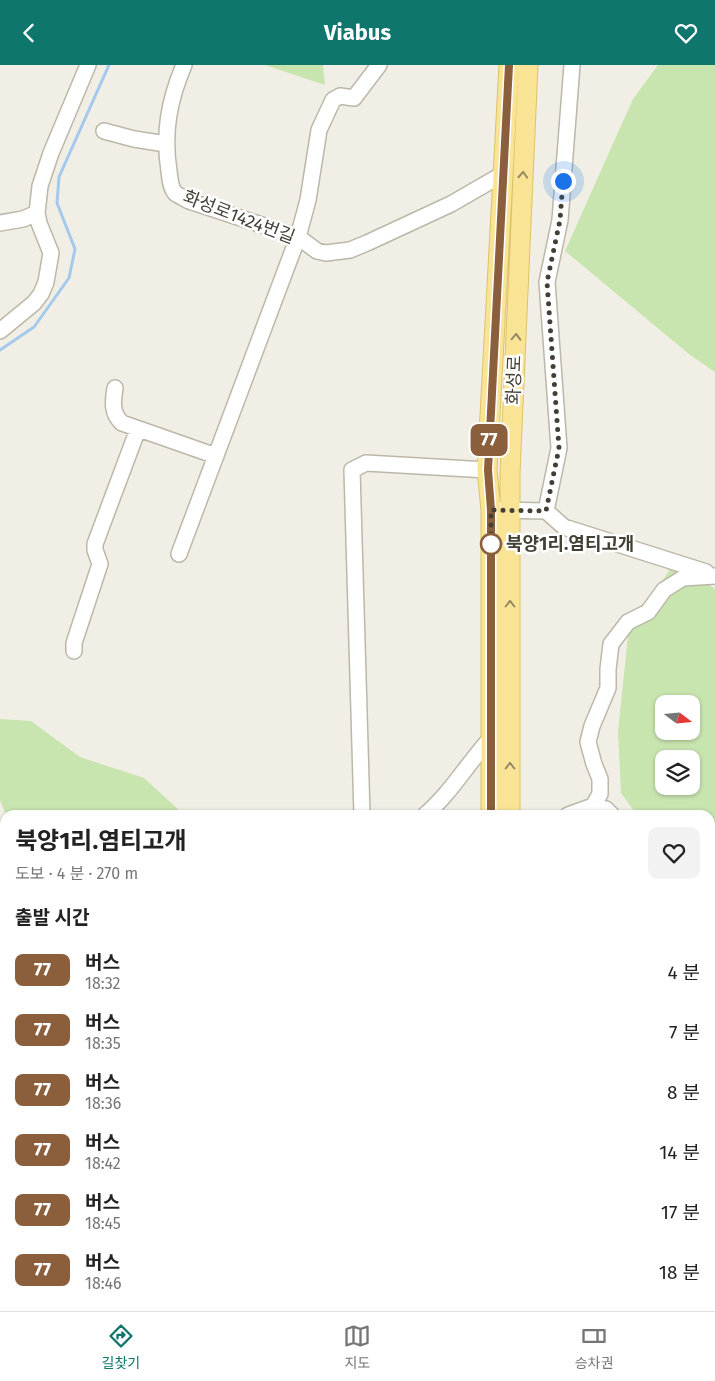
<!DOCTYPE html>
<html lang="ko">
<head>
<meta charset="utf-8">
<style>
  body { margin:0; font-family:"Fira Sans","Noto Sans KR",sans-serif; background:#f2f2f2; color:#222; height:100vh; display:flex; flex-direction:column; font-size:19px; white-space:nowrap }
  * { box-sizing:border-box; margin:0 }
  p { font-size:16px; color:#767676 }
  .icon { flex:none; width:28px; height:28px; fill:none; stroke:currentColor; stroke-width:2; stroke-linecap:round; stroke-linejoin:round }
  .map { position:relative; flex:1; overflow:hidden }
  .side { position:absolute; left:0px; top:745px; width:715px; height:501px; display:flex; flex-direction:column; background:#fff; border-radius:15px 15px 0 0; box-shadow:0 1px 4px #0004 }
  .side>* { flex:none }
  .badge { padding:0 10px; border-radius:8px; font-size:18px; line-height:32px }
  .needle { width:32px; rotate:106deg }
  .tools { position:absolute; left:655px; top:630px; display:grid; gap:10px }
  .tools a { display:grid; place-items:center; width:45px; height:45px; border-radius:10px; background:#fff; box-shadow:0 1px 4px #0004; font-size:25px }
  .you { position:absolute; width:25px; height:25px; margin:-12px; border:4px solid #fff; border-radius:50%; background:#1a73e8; box-shadow:0 0 0 8px #1a73e833 }
  .map>.badge { position:absolute; translate:-50% -50%; box-shadow:0 0 0 2px #fff }
  h2 { padding:0 15px; font-size:19px; line-height:45px }
  .round { display:grid; place-items:center; flex:none; width:52px; height:52px; border-radius:10px; background:#f2f2f2 }
  .head { display:flex; align-items:center; justify-content:space-between; height:85px; padding:0 15px }
  h1 { font-size:24px; font-weight:700; line-height:38px }
  ul { padding:0; list-style:none }
  li { display:flex; align-items:center; gap:15px; height:60px; padding:0 15px }
  li div { flex:1 }
  li b { display:block; font-size:19px }
  li em { font-style:normal }
  li .badge { min-width:55px; font-weight:700; text-align:center }
  header { display:flex; justify-content:space-between; align-items:center; height:65px; padding:0 15px; background:#0f766e; color:#fff; font-size:22px; font-weight:700 }
  .menu { display:flex; justify-content:space-around; align-items:center; height:70px; border-top:1px solid #e0e0e0; background:#fff; font-size:14px; color:#767676 }
  .menu a { display:grid; justify-items:center; gap:2px }
  .menu .active { color:#0f766e }
  .map>svg:first-child { display:block }
</style>
</head>
<body>
<header><svg class="icon" aria-label="back" viewBox="0 0 24 24"><path d="M15 5l-7 7 7 7"/></svg>Viabus<svg class="icon" aria-label="heart" viewBox="0 0 24 24"><path d="M12 20l-8-8c-3-5 5-10 8-4 3-6 11-1 8 4z"/></svg></header>
<div class="map">
<svg width="715" height="1246" viewBox="0 0 715 1246">
  <rect width="100%" height="100%" fill="#f1efe5"/>
  <path fill="#c8e4af" fill-rule="evenodd" d="M265,0H323L325,20Z
    M658,0H715V307L690,290L565,186L633,34Z
    M675,496L715,524V854L710,853V750H637L621,728L618,666L628,571ZM664,639H691V666H664ZM664,694H691V721H664Z
    M0,654L31,656L80,692L144,713L180,746L179,750H6L0,735Z
    M0,758L5,761V1166L0,1167Z
    M307,1241H464L465,1246H302Z"/>
  <g fill="none" stroke-linecap="round" stroke-linejoin="round">
    <path stroke="#a3c9ec" stroke-width="3" d="M0,285L34,262L69,213L75,184L57,138L59,112L109,0"/>
    <defs>
      <path id="minor" d="M184,0C169,35 163,68 169,106C170,113 170,122 175,128C179,131 184,133 189,136L298,172L317,186L326,188L350,185L367,178L451,139L503,109
        M104,66L134,74L166,79
        M0,158L23,154L37,148
        M0,266L34,238L41,229L46,217L51,188L39,158L37,148L40,121L51,88L88,0
        M115,323C113,336 111,348 122,358L216,391
        M500,445L546,446L559,383L547,217L560,155L572,0
        M546,446L564,462L706,507
        M179,489L298,172L308,135L319,65L333,35L340,31L354,33L379,0
        M74,586V578L100,499L95,485V479L138,364
        M593,741L606,744L612,750
        M362,750L352,405L366,398L487,405
        M425,750C451,728 467,699 490,674
        M568,750L593,741L600,729V714L594,699L588,677L592,661L608,623V604L611,579L628,557L648,547L664,525L683,513L715,511
        M710,868L715,869
        M710,947L715,946
        M710,1175L715,1180
        M635,1241V1246
        M274,1246L280,1241"/>
      <path id="major" d="M491,750V445L487,405L509,0
        M510,750V408L528,0
        M490,1246V1241
        M509,1246L510,1241"/>
    </defs>
    <use href="#minor" stroke="#bcb7a8" stroke-width="18"/>
    <use href="#major" stroke="#ddc267" stroke-width="21"/>
    <use href="#minor" stroke="#fff" stroke-width="15"/>
    <use href="#major" stroke="#f9e496" stroke-width="19"/>
  </g>
  <defs><path id="oneway-chevron" d="M-2-3.5L2.5 0L-2 3.5" fill="none" stroke-width="1.6" stroke-linecap="round" stroke-linejoin="round" transform="scale(1.25)"/></defs>
  <g stroke="#958961">
    <use href="#oneway-chevron" transform="translate(523 110) rotate(-87)"/>
    <use href="#oneway-chevron" transform="translate(516 272) rotate(-88)"/>
    <use href="#oneway-chevron" transform="translate(510 539) rotate(-90)"/>
    <use href="#oneway-chevron" transform="translate(510 701) rotate(-90)"/>
  </g>
  <g fill="none" stroke-linecap="round" stroke-linejoin="round">
    <defs>
      <path id="line" d="M491,750V445L488,405L509,0"/>
    </defs>
    <use href="#line" stroke="#fff" stroke-width="11"/>
    <use href="#line" stroke="#8b5e3c" stroke-width="8"/>
    <path stroke="#433f35" stroke-width="5" stroke-dasharray="0 9" d="M491,479V483V445L546,446L559,383L547,217L560,155L563,116"/>
  </g>
  <circle fill="#fff" stroke="#8b5e3c" stroke-width="2.5" cx="491" cy="479" r="10"/>
  <g text-anchor="middle" stroke-width="5" stroke-linejoin="round" paint-order="stroke">
    <g font-size="18" fill="#433f35" stroke="#fff">
      <text transform="translate(239 152) rotate(21)" y="6">화성로1424번길</text>
      <text transform="translate(514 315) rotate(-88)" y="6">화성로</text>
    </g>
    <g font-size="18" font-weight="bold" fill="#433f35" stroke="#fff" text-anchor="start">
      <text x="506" y="485">북양1리.염티고개</text>
    </g>
  </g>
</svg>
<div class="tools">
<a><svg class="needle" viewBox="-14 -14 28 28"><path d="M0-13l5 13h-10z" fill="#e53935"/><path d="M0 13l5-13h-10z" fill="#767676"/></svg></a>
<a><svg class="icon" aria-label="layers" viewBox="0 0 24 24"><path d="M12 4l9 5-9 5-9-5zM3 14l9 5 9-5"/></svg></a>
</div>
<div class="you" style="left:563px;top:116px"></div>
<b class="badge" style="left:489px;top:375px;background:#8b5e3c;color:#fff">77</b>
<section class="side">
<div class="head"><div><h1>북양1리.염티고개</h1><p>도보 · 4 분 · 270 m</p></div><a class="round"><svg class="icon" aria-label="heart" viewBox="0 0 24 24"><path d="M12 20l-8-8c-3-5 5-10 8-4 3-6 11-1 8 4z"/></svg></a></div>
<h2>출발 시간</h2>
<ul>
<li><span class="badge" style="background:#8b5e3c;color:#fff">77</span><div><b>버스</b><p>18:32</p></div><em>4 분</em></li>
<li><span class="badge" style="background:#8b5e3c;color:#fff">77</span><div><b>버스</b><p>18:35</p></div><em>7 분</em></li>
<li><span class="badge" style="background:#8b5e3c;color:#fff">77</span><div><b>버스</b><p>18:36</p></div><em>8 분</em></li>
<li><span class="badge" style="background:#8b5e3c;color:#fff">77</span><div><b>버스</b><p>18:42</p></div><em>14 분</em></li>
<li><span class="badge" style="background:#8b5e3c;color:#fff">77</span><div><b>버스</b><p>18:45</p></div><em>17 분</em></li>
<li><span class="badge" style="background:#8b5e3c;color:#fff">77</span><div><b>버스</b><p>18:46</p></div><em>18 분</em></li>
</ul>
</section>
</div>
<nav class="menu">
<a class="active"><svg class="icon" aria-label="directions" viewBox="0 0 24 24"><path d="M12 3l9 9-9 9-9-9zM9 14v-3h6M13 9l2 2-2 2"/></svg>길찾기</a>
<a><svg class="icon" aria-label="map" viewBox="0 0 24 24"><path d="M3 6l6-2 6 2 6-2v14l-6 2-6-2-6 2zM9 4v14M15 6v14"/></svg>지도</a>
<a><svg class="icon" aria-label="tickets" viewBox="0 0 24 24"><path d="M3 7h18v10H3zM15 7v10"/></svg>승차권</a>
</nav>
</body>
</html>
